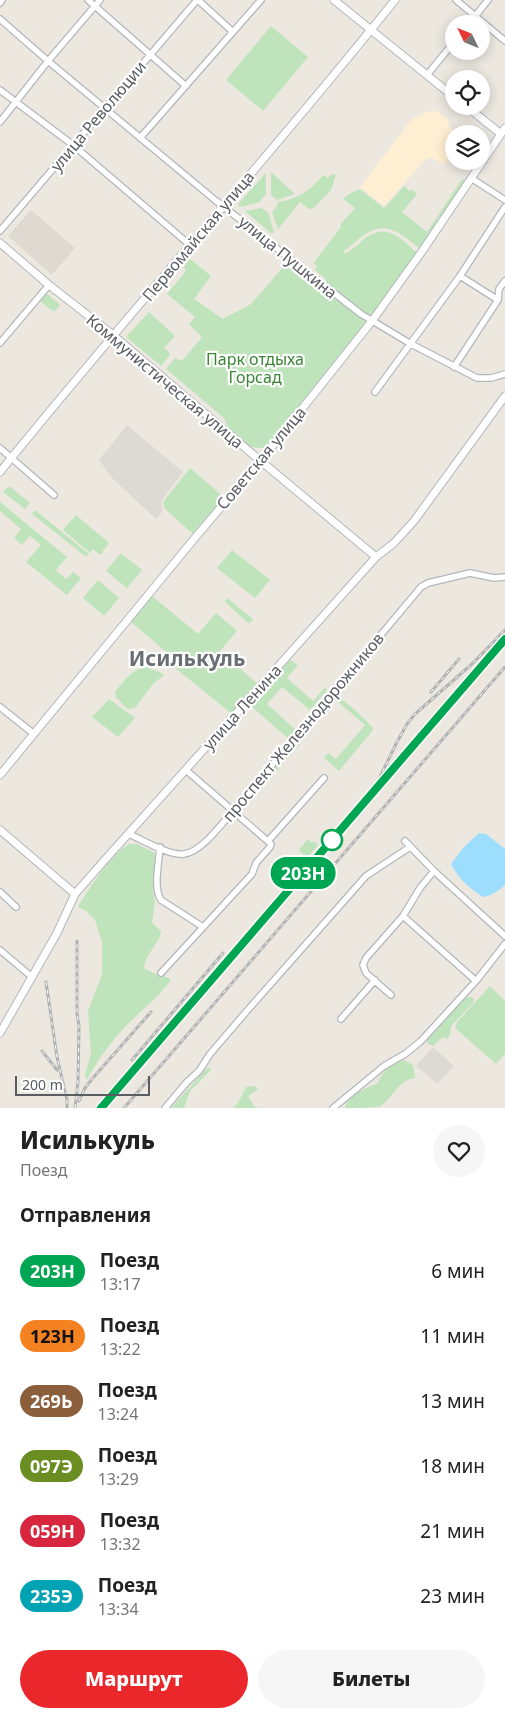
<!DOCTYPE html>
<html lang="ru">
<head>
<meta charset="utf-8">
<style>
  body { margin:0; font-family:"Noto Sans",sans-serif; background:#f6f6f6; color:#222; height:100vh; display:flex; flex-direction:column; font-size:19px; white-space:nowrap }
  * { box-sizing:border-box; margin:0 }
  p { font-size:16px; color:#767676 }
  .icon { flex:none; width:28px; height:28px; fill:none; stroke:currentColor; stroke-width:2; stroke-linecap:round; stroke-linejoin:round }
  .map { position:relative; height:1108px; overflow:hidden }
  .details { display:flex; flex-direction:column; background:#fff; flex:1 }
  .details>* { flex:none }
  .badge { padding:0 10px; border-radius:16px; font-size:18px; line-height:32px }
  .needle { width:32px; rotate:313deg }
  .fabs { position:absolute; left:445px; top:15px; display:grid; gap:10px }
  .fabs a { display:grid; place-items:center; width:45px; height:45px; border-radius:50%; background:#fff; box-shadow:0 2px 12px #0003; font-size:25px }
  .scale { position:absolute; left:15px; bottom:12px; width:135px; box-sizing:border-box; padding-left:5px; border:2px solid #595d61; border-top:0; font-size:14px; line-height:18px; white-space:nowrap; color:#595d61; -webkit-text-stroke:4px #fff; paint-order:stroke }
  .map>.badge { position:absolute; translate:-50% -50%; box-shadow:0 0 0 2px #fff }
  h2 { padding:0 20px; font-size:19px; line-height:45px }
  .round { display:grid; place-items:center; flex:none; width:52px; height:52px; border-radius:26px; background:#f6f6f6 }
  .head { display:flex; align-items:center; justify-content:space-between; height:85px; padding:0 20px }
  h1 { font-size:24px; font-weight:800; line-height:38px }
  .button { display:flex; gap:10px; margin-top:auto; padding:10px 20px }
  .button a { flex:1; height:58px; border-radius:30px; background:#ea282c; color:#fff; font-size:20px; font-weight:800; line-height:58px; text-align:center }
  .button a+a { background:#f6f6f6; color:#222 }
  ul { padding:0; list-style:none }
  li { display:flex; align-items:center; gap:15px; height:65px; padding:0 20px }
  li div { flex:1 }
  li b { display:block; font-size:19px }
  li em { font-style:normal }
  li .badge { min-width:55px; font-weight:700; text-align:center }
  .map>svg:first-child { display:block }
</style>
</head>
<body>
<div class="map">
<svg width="505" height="1108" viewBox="0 0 505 1108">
  <rect width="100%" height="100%" fill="#ece8e0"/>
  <path fill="#feefd3" d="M437,111L447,118L450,127L457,134H454V153L444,165L432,158L425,160L384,206L360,187L412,119L426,112Z"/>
  <path fill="#dddad4" d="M127,425L183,472L161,501L163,511L156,519L112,478L99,460Z
    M433,1047L454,1066L437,1084L416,1066Z"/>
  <path fill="#dedad1" d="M31,210L75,248L52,275L8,236Z"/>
  <path fill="#bfe4bb" d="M271,26L308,57L263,111L226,80Z
    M271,172L295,194L277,200L271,195Z
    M266,173V195L263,197L260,202L241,207L238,204Z
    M332,174L336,175L331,190L314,208L309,209L300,202L278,229L272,212L276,208L278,202C298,199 310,191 323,175L328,178Z
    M462,179L465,180L441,217L440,216L437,220L439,221L420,249C405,237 390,221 369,232C360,236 353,245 344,251V254C352,250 358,245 364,239C386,222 401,238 417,253L374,313C369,316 365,314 360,311L325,282L326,279L315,270L317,266L314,264L315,261L341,227L340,225L355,208L343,199L349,194L360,189L384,208L404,186L410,191L412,189L417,194L402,212L427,232Z
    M261,208L268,212L274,232L272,234L245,211Z
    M189,258L211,276L194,299L223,319L251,304L285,265L317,290L321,287L365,322V325L265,448C261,448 257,448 253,447C242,444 227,428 224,418L166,369L175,358L182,361L202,337L189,324L195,317L167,294L186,271L183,264Z
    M46,293L60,305L54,312L40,301Z
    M149,312L175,336L164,348L169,352L170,355L161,366L126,337Z
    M190,468L224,497L193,534L165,509L163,502Z
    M9,486L30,503L25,509L3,492Z
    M0,502L67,557L56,570L66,579L73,572L81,578L67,595L26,562L41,545L30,536L22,545L14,538L21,529L0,511Z
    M35,510L89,554L86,557L32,514Z
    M76,515L109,543L100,555L93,549L90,553L63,530Z
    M232,550L270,580L255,598L217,568Z
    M121,553L142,570L127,588L106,571Z
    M98,580L119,598L104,616L83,598Z
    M152,596L198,634L216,613L237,631L220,651L259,685L232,714L174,667L178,662L131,622Z
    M227,598L252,618L253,620L251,622L248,623L225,602Z
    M290,660L298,665L287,678L313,701L325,687L327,690L310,710L282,687L267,704L297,731L290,740L250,705Z
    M144,667L160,672L164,675L153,684L135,708L128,709C123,706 121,701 116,698L115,692C124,681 129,672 144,667Z
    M336,697C350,703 361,716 372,727L373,730L339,771L324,758L328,753L336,759L365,725L336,700L320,718L319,717V714L332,698Z
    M109,699L135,718L118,737L92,717Z
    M299,743L300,744L240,813L238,808L294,744Z
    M308,839L312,843L314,841L318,845L307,858L299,850Z
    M129,844H137L155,853L153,890L155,902L152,923L161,931C161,942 145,954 144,968C155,976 162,973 171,980C160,995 147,1006 133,1019C117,1034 97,1060 87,1080L85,1075L91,1054L88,1011L102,974V942L95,920L86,911L78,907C88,889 112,854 129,844Z
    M490,986L505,1001V1054L496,1064L455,1028L457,1022Z
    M471,997L474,999L473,1003L451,1026L450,1035L447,1039L443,1037L433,1046L428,1044L427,1040L431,1032L465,998Z
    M404,1060L413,1065L415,1078C399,1079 392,1099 381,1106C375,1108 354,1108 345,1108C348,1094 367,1088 378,1083C382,1070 391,1065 404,1060Z
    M208,1067L211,1070L190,1091L184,1108H171Z
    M255,1086L258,1089L248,1096L254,1106L259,1108H233L238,1103L246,1087Z"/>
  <path fill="#9ddeff" d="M479,833L486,834L505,849V885C498,891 492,895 483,897C469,888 459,879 451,864L464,847Z"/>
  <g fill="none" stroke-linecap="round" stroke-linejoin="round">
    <defs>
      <path id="minor" d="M88,0L186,86
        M198,0L233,32
        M456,0L505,41
        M0,3L2,0
        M0,19L48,61L215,200L361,314L411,344L477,378H491L505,374
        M469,24L488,0
        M427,75L454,42
        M0,90L73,145L191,246
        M0,122L48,61L100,0
        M140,138L261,0
        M471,178L505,200
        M0,231L197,0
        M460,276L498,300
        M0,343L49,285
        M454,367L498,300L499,289L505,281
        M375,392L460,276L505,207
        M0,448L54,495
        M0,707L34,734
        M129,834C143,840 169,856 184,854C202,852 222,823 234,810L421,587L428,583L470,573L494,578L505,577
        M268,841L324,778
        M405,841L434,871L505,936
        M160,847C159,861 153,889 161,900L203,927
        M0,892L16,907
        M403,916L476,981
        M0,950L32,977
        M161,973L252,874L256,863L270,847L271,844L186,770
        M391,995L366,973L363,965L366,958L403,916L420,888L434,871
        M341,1019L375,980
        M165,1108L187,1082L199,1071L210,1054L246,1012L366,876L410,847
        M333,1108L384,1066L405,1054L421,1041L476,981L505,944"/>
      <path id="tertiary" d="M334,0L454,97
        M466,106L501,134
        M0,243L49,285L108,331L256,457L376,557
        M0,472C129,312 267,160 395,0
        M0,775L194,539L266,454L372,321L423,250L505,128
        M0,830L75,894
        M0,1033L57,933L75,894L103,862L376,557L394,543L414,521L505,396"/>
    </defs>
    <use href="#minor" stroke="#b3b7bb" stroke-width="8"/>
    <use href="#tertiary" stroke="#b3b7bb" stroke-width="9"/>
    <use href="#minor" stroke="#fff" stroke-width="5.5"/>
    <use href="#tertiary" stroke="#fff" stroke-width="7"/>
    <defs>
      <path id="rail" d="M431,692L459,659
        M379,779L397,742L407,724L415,714L472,664L505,630
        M46,982L57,1057L67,1100V1108
        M42,1051L57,1070
        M132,1060L223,953
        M79,1101L85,1088L92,1079L151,1012
        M75,1108L78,1082L79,1027L77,1013V941
        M101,1108L505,639
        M124,1108L505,667"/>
    </defs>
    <use href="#rail" stroke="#b1b2b2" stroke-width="3"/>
    <use href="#rail" stroke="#fff" stroke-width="1" stroke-dasharray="4" stroke-linecap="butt"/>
  </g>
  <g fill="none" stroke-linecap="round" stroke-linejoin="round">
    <defs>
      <path id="line" d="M101,1108L505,639"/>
    </defs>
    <use href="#line" stroke="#fff" stroke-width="11"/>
    <use href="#line" stroke="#00a651" stroke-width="8"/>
  </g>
  <circle fill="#fff" stroke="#00a651" stroke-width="2.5" cx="332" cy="840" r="10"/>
  <g text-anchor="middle" stroke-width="4.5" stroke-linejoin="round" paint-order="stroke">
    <g font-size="16" fill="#595d61" stroke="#fff">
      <text transform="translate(98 116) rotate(-50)" y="6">улица Революции</text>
      <text transform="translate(198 236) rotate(-50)" y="6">Первомайская улица</text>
      <text transform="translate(288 257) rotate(39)" y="6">улица Пушкина</text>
      <text transform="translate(165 381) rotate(40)" y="6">Коммунистическая улица</text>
      <text transform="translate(261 458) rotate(-50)" y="6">Советская улица</text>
      <text transform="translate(242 707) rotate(-48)" y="6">улица Ленина</text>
      <text transform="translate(303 727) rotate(-50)" y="6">проспект Железнодорожников</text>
    </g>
    <g font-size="16" fill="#388534" stroke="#fff">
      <text x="255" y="365">Парк отдыха<tspan x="255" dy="18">Горсад</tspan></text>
    </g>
    <g font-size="21" font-weight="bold" fill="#696f73" stroke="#fff">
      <text x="187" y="666">Исилькуль</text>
    </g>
  </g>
</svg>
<div class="fabs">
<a><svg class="needle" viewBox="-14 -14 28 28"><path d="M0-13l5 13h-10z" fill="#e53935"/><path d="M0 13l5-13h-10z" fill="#767676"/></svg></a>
<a><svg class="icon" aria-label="locate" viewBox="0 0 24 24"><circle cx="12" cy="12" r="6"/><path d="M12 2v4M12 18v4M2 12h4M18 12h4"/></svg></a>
<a><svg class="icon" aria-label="layers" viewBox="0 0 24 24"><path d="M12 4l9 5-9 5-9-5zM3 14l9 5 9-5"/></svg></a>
</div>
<div class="scale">200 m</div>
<b class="badge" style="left:303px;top:873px;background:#00a651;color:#fff">203Н</b>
</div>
<section class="details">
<div class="head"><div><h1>Исилькуль</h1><p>Поезд</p></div><a class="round"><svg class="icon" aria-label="heart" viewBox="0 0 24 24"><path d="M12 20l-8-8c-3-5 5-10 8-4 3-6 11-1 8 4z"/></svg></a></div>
<h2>Отправления</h2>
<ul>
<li><span class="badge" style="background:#00a651;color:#fff">203Н</span><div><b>Поезд</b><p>13:17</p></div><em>6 мин</em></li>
<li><span class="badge" style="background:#f58220;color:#111">123Н</span><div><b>Поезд</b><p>13:22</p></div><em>11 мин</em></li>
<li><span class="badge" style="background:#8b5e3c;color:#fff">269Ь</span><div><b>Поезд</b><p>13:24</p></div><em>13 мин</em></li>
<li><span class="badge" style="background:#6b8e23;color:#fff">097Э</span><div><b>Поезд</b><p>13:29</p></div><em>18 мин</em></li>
<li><span class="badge" style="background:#d7263d;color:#fff">059Н</span><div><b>Поезд</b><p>13:32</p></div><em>21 мин</em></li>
<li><span class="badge" style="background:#00a3b4;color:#fff">235Э</span><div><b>Поезд</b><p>13:34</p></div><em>23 мин</em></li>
</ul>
<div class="button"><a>Маршрут</a><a>Билеты</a></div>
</section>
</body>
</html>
